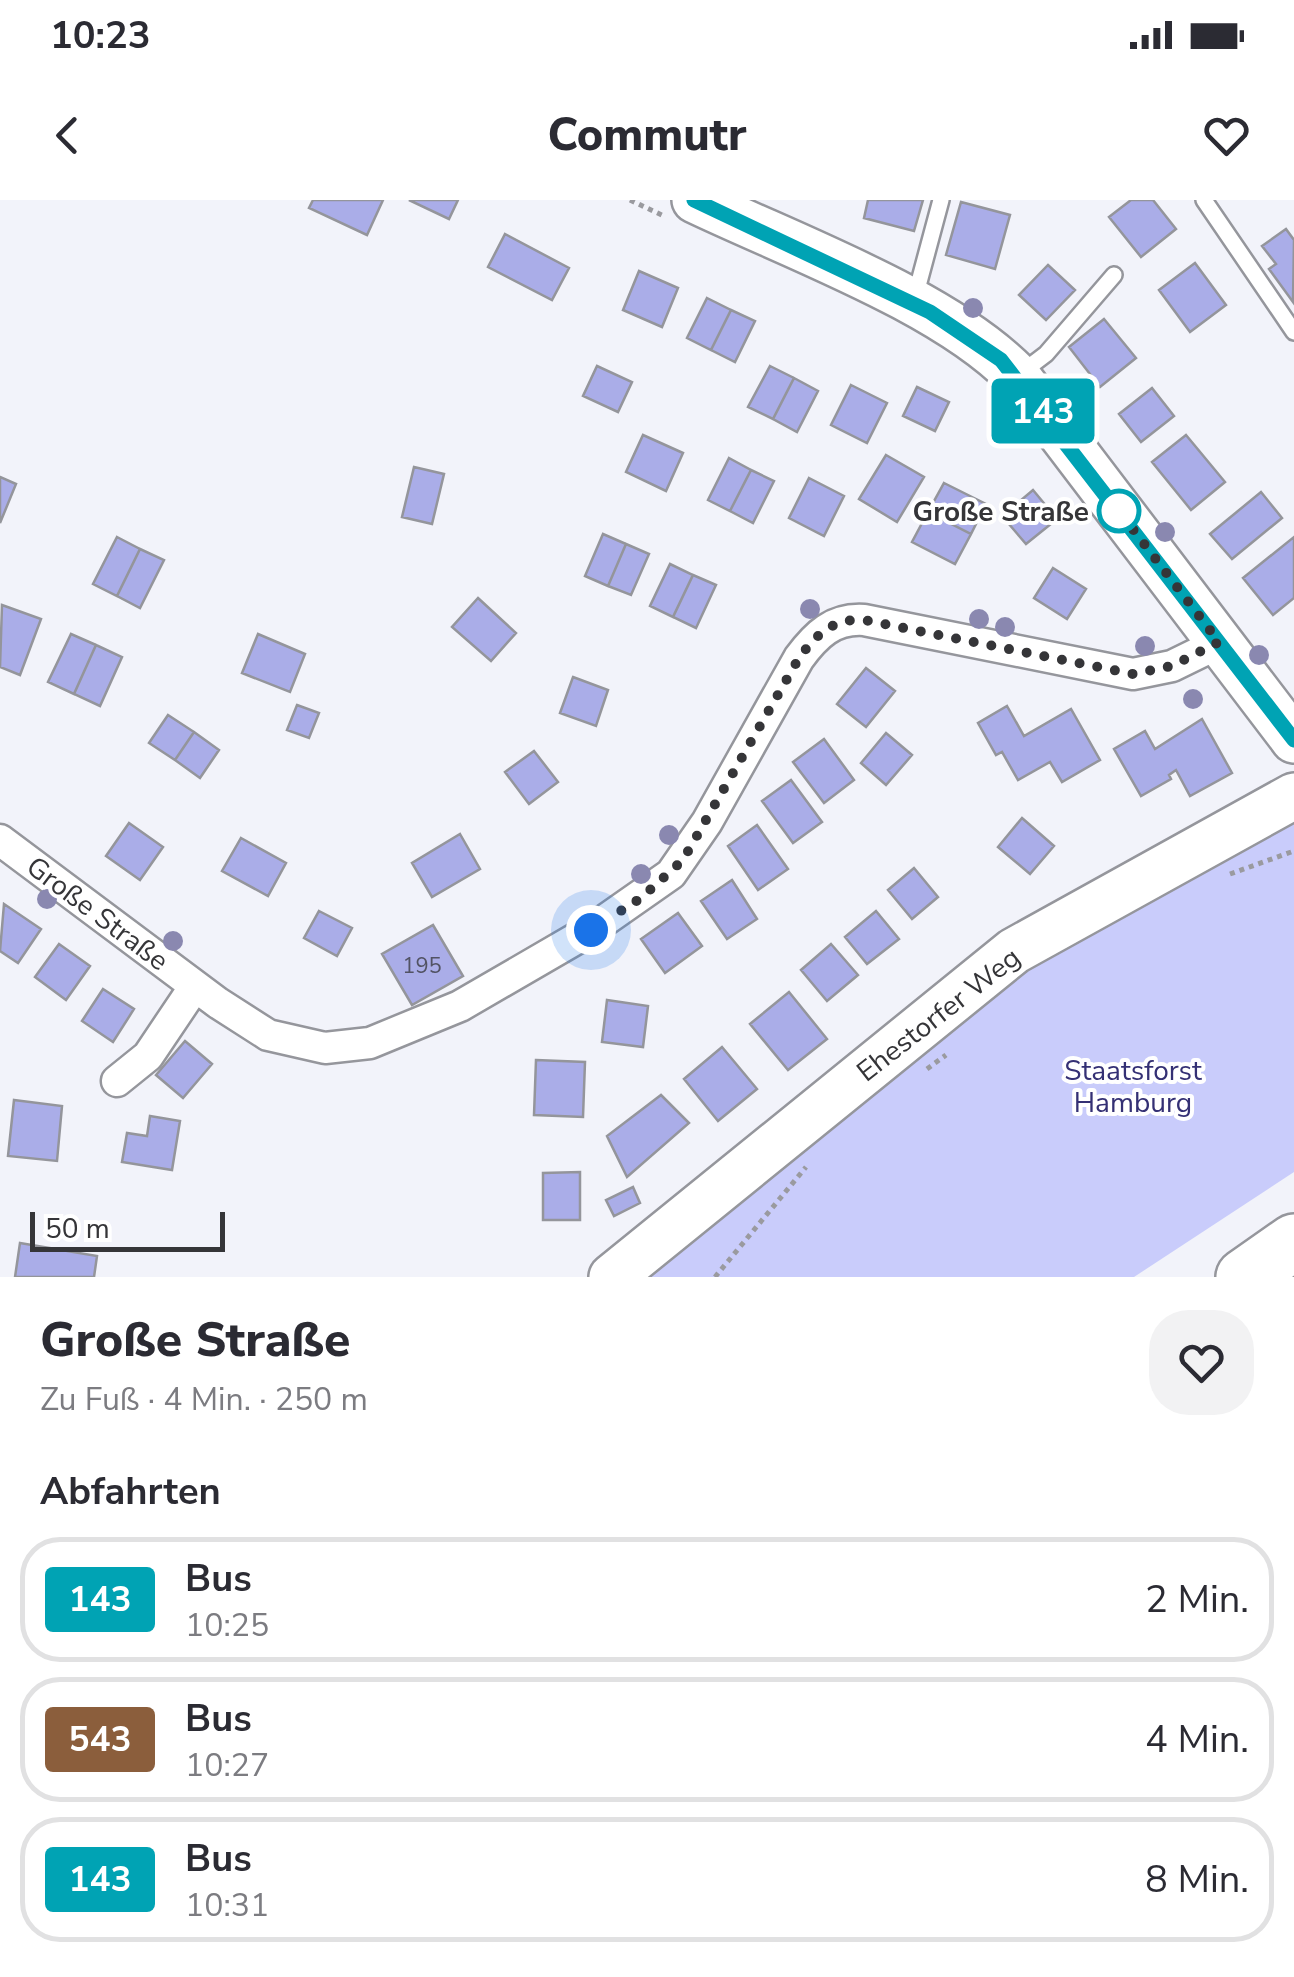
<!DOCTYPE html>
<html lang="de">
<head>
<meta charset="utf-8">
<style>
  body { margin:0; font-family:"Nunito Sans",sans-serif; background:#f2f2f3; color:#2b2b33; height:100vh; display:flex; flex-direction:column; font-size:38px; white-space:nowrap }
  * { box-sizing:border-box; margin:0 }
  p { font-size:32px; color:#7c7c81 }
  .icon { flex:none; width:55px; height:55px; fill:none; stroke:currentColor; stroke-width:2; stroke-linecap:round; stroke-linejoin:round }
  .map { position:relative; height:1077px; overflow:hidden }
  .drawer { display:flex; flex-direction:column; background:#fff; flex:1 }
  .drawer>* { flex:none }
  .badge { padding:0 20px; border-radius:8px; font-size:35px; line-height:65px }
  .scale { position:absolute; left:30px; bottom:25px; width:195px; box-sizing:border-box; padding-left:10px; border:5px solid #353538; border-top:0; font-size:28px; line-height:35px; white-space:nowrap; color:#353538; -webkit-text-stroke:8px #fff; paint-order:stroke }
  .you { position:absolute; width:50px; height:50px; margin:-25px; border:8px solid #fff; border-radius:50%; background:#1a73e8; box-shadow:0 0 0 15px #1a73e833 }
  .map>.badge { position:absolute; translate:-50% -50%; box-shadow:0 0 0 5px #fff }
  h2 { padding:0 40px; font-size:38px; line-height:90px }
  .round { display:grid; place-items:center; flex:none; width:105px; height:105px; border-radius:40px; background:#f2f2f3 }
  .overview { display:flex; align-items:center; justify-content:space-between; height:170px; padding:0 40px }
  h1 { font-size:48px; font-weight:800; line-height:75px }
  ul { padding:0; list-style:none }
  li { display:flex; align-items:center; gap:30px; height:125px; margin:0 20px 15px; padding:0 20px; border:5px solid #e1e1e2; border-radius:40px }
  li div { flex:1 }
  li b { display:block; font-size:38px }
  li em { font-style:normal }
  li .badge { min-width:110px; font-weight:700; text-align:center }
  .status { display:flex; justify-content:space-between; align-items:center; height:70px; padding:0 50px; background:#fff; direction:ltr }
  .status svg { height:28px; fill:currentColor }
  header { display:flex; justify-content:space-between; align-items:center; height:130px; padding:0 40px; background:#fff; font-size:45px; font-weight:800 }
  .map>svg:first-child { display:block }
</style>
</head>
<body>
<div class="status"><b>10:23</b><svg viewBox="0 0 49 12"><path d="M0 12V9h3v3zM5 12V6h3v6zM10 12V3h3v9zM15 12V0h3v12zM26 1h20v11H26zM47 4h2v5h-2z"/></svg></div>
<header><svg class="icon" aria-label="back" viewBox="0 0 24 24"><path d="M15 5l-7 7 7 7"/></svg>Commutr<svg class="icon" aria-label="heart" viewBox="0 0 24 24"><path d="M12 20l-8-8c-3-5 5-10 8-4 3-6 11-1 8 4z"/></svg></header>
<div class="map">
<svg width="1294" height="1077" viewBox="0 0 1294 1077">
  <rect width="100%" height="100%" fill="#f2f3fa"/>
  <path fill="#c9ccfb" d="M1294,616V972L1134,1077H643L1046,749Z"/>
  <path fill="#aaade8" stroke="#94959b" stroke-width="2.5" d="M313,0H383L367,35L309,8Z
    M409,0H458L449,19Z
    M868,0H923L914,31L864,18Z
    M1131,0H1153L1176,29L1141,57L1109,17Z
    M961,2L1010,15L995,69L946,55Z
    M1286,29L1294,40L1293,102L1269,69L1276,64L1262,46Z
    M505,34L569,68L552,100L488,67Z
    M1195,63L1226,105L1190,132L1159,90Z
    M1048,65L1075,90L1046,120L1019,95Z
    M639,71L678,88L662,127L623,110Z
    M707,98L731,110L711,150L687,138Z
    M731,110L755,121L735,162L711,150Z
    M1104,119L1136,158L1100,187L1069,147Z
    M597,166L632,182L618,212L583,196Z
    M770,166L794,178L773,219L748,207Z
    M794,178L818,191L797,232L773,219Z
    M851,185L887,203L867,243L831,225Z
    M917,187L949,202L935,231L903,216Z
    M1152,188L1174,216L1141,242L1119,214Z
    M643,235L683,253L666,291L626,272Z
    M1186,235L1225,282L1191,310L1152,262Z
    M886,255L924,277L897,322L859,299Z
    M729,258L751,270L730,311L708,300Z
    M414,267L444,274L432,324L402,317Z
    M751,270L774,281L753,323L730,311Z
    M0,277L16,284L0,323Z
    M809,278L844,296L824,336L789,318Z
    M944,283L986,304L971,334L928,312Z
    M1033,290L1057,319L1026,344L1002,316Z
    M1261,292L1282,318L1232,359L1210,334Z
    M928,312L971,334L955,364L912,342Z
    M603,334L626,344L608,386L585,376Z
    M117,337L140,349L117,396L93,384Z
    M1294,337V398L1273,415L1243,378Z
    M626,344L649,354L631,395L608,386Z
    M140,349L164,360L140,408L117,396Z
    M670,364L693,375L673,417L650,406Z
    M1053,368L1086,389L1067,419L1034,398Z
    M693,375L716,385L696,428L673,417Z
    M478,398L516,433L491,461L452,427Z
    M2,405L41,419L20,475L0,467Z
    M71,434L96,445L74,494L48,482Z
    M258,434L305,454L290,492L242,473Z
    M96,445L122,457L100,506L74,494Z
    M866,468L895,491L866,527L837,504Z
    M573,477L608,490L596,526L560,513Z
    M297,505L319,513L309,538L287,530Z
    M1007,506L1024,536L1071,509L1100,560L1062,582L1050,562L1018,580L1002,552L996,555L978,523Z
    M168,515L194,532L175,560L149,543Z
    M1202,519L1232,573L1190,596L1176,570L1169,575L1171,579L1141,596L1114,549L1145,531L1155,549Z
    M194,532L219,550L200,578L175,560Z
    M886,533L912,555L886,585L861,563Z
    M824,539L854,580L824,603L793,562Z
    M534,551L558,582L529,604L505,572Z
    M791,580L822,622L793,643L762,601Z
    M1022,618L1054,646L1030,674L998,647Z
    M129,623L163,647L140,680L106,656Z
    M757,625L788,669L758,690L728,646Z
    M460,634L480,669L432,697L412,663Z
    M241,638L286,663L268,696L222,671Z
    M914,668L938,697L912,719L888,690Z
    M732,680L757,719L727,739L701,701Z
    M4,704L41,729L18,763L0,751Z
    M319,711L352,728L337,756L304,738Z
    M876,711L899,739L867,764L845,737Z
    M678,713L702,746L665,773L641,739Z
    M433,725L463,776L412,805L382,754Z
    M59,744L90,766L66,800L35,777Z
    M831,744L858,775L827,801L801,770Z
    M103,789L134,809L113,842L82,821Z
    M789,792L827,839L788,870L750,824Z
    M607,800L648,806L643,847L602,842Z
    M185,841L212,864L183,898L156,875Z
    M722,847L757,889L718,921L684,879Z
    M536,860L585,862L583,917L534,915Z
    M661,895L689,923L627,977L607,936Z
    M14,900L62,906L57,961L8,956Z
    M150,916L180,921L172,970L122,962L127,933L147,936Z
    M580,972V1020H543V973Z
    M633,987L640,1003L614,1016L606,1000Z
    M20,1043L97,1056L94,1077H15Z"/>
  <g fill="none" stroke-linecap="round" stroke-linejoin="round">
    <defs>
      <path id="lane" d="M1204,0L1294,132
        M915,97L941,0
        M1021,173L1046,154L1114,75"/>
      <path id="street" d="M0,640L218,803L268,835L325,848L370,843L460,806L591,730L671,674L707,622L799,458C816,435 833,418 864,420L1133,474L1172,466L1219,443
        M117,881L148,856L195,786"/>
      <path id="secondary" d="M695,0C791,46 944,101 1017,176L1294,540
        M612,1077L1014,751L1294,596"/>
      <path id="highway" d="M1244,1077L1294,1042"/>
    </defs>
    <use href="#lane" stroke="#95969c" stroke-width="20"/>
    <use href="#street" stroke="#95969c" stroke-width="35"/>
    <use href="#secondary" stroke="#95969c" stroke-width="50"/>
    <use href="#highway" stroke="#95969c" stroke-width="60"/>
    <path stroke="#9a9a9f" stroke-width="5" stroke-dasharray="5 5" stroke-linecap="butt" d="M630,0L666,17
      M1230,674L1294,651
      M927,869L946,855
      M715,1077L806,967"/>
    <use href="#lane" stroke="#fff" stroke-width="15"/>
    <use href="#street" stroke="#fff" stroke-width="30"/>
    <use href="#secondary" stroke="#fff" stroke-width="45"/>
    <use href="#highway" stroke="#fff" stroke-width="55"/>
  </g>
  <g fill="#8a88b0">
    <circle cx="973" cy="108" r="10"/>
    <circle cx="1084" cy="226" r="10"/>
    <circle cx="1165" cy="332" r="10"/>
    <circle cx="810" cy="409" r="10"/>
    <circle cx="979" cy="419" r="10"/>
    <circle cx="1005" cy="427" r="10"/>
    <circle cx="1145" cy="446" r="10"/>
    <circle cx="1259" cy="455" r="10"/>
    <circle cx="1193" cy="499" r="10"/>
    <circle cx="669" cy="635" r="10"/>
    <circle cx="641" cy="674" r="10"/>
    <circle cx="47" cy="699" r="10"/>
    <circle cx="173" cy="741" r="10"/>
  </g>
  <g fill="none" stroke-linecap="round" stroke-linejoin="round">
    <defs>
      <path id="line" d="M694,0L930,112L1001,160L1294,540"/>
    </defs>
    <use href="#line" stroke="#fff" stroke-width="22"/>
    <use href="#line" stroke="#00a3b4" stroke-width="15"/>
    <path stroke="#353538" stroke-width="10" stroke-dasharray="0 18" d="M591,730L641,698L683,660L799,458C816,435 833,418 864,420L1133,474L1172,466L1219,442L1119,311"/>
  </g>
  <circle fill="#fff" stroke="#00a3b4" stroke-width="5" cx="1119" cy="311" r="20"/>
  <g text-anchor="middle" stroke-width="8" stroke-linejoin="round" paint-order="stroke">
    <g font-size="22" fill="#525364">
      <text x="422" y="773">195</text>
    </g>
    <g font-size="28" font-weight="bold" fill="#353538" stroke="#fff" text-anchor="end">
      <text x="1089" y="321">Große Straße</text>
    </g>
    <g font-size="28" fill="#353538" stroke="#fff">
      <text transform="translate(98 713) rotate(37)" y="10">Große Straße</text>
      <text transform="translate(938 814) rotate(-38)" y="10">Ehestorfer Weg</text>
    </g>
    <g font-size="28" fill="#343074" stroke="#fff">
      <text x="1133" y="880">Staatsforst<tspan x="1133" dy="32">Hamburg</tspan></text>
    </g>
  </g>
</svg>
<div class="scale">50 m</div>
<div class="you" style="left:591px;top:730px"></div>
<b class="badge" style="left:1043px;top:211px;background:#00a3b4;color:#fff">143</b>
</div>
<section class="drawer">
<div class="overview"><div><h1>Große Straße</h1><p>Zu Fuß · 4 Min. · 250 m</p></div><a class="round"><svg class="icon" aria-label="heart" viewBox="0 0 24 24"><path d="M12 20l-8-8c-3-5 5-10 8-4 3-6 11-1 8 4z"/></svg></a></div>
<h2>Abfahrten</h2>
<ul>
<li><span class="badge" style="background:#00a3b4;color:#fff">143</span><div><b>Bus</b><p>10:25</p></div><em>2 Min.</em></li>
<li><span class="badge" style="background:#8b5e3c;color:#fff">543</span><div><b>Bus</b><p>10:27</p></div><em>4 Min.</em></li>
<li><span class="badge" style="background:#00a3b4;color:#fff">143</span><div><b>Bus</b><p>10:31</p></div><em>8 Min.</em></li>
</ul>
</section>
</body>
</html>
